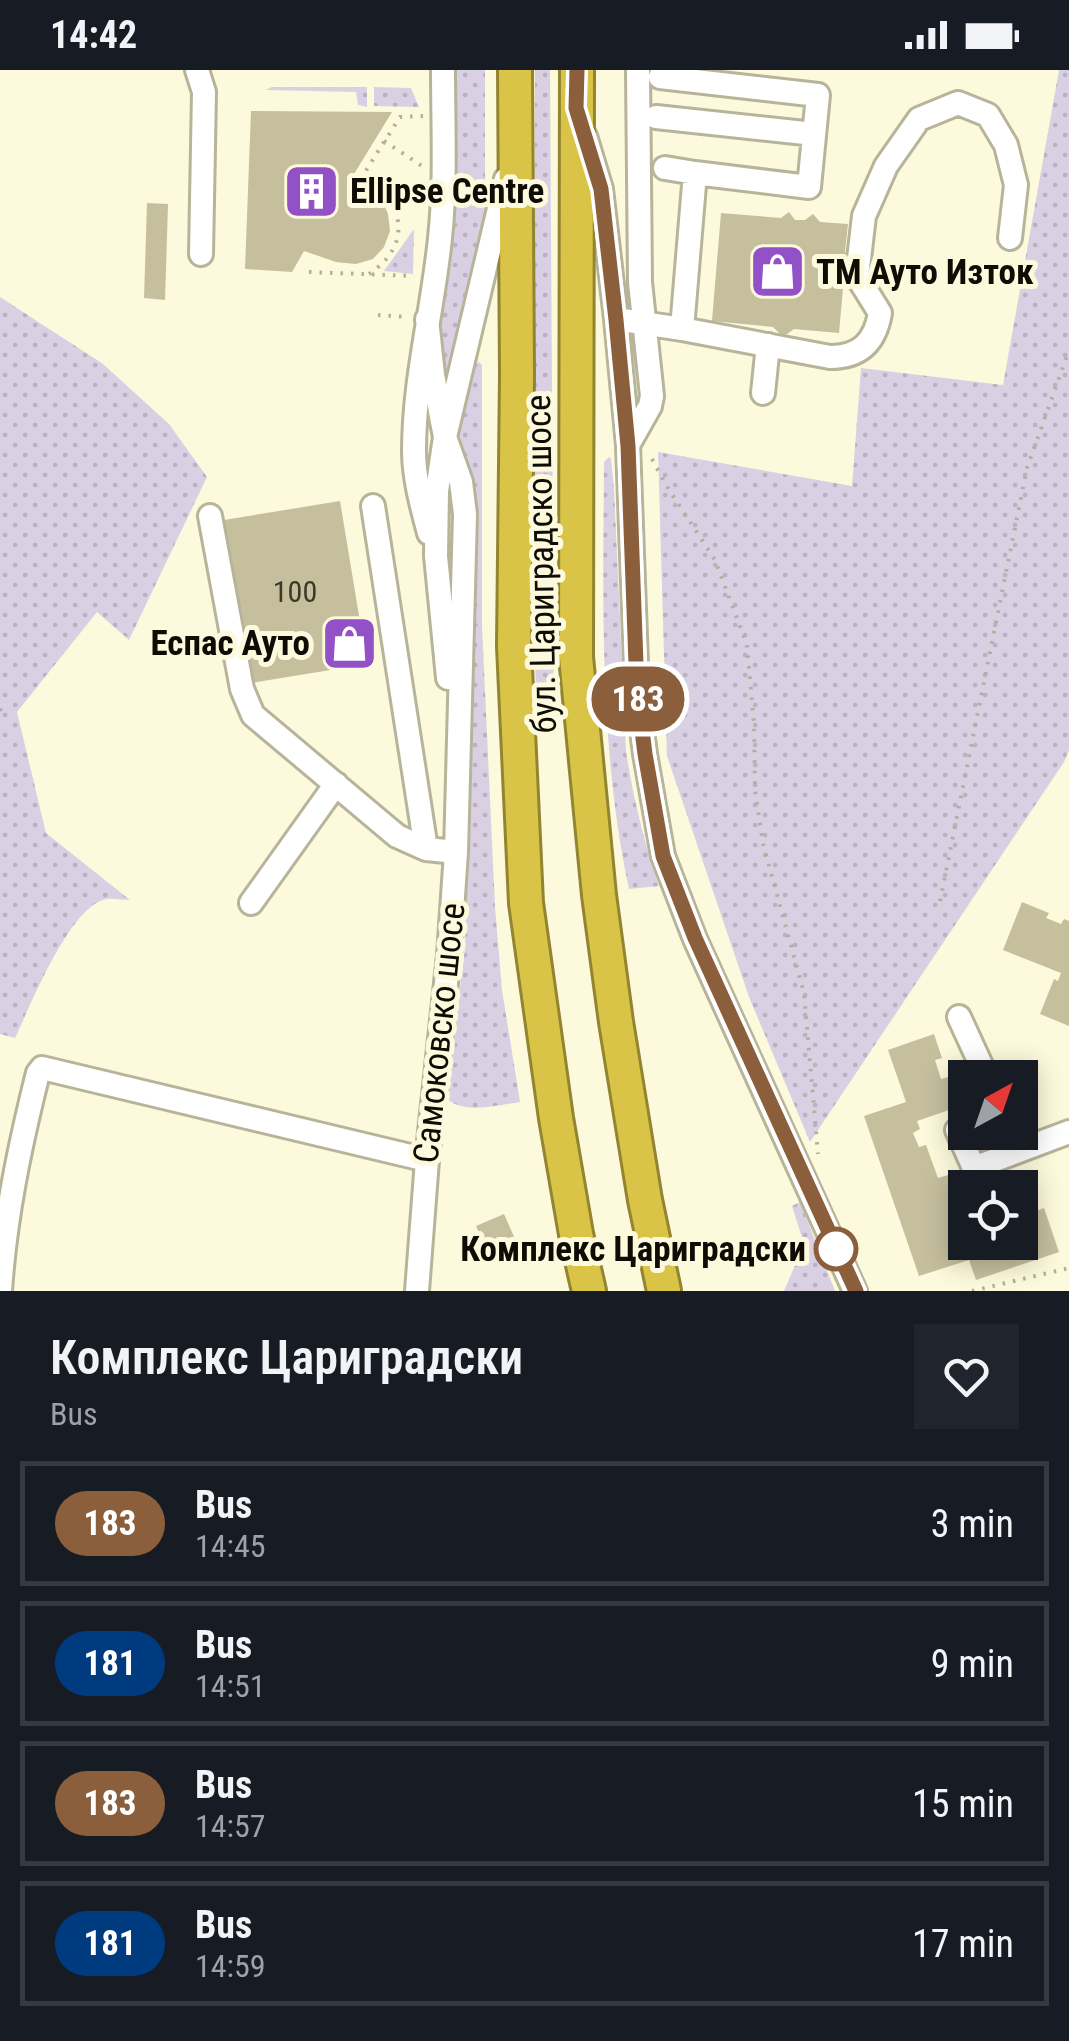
<!DOCTYPE html>
<html lang="en">
<head>
<meta charset="utf-8">
<style>
  body { margin:0; font-family:"Roboto Condensed",sans-serif; background:#20242c; color:#f1f3f6; height:100vh; display:flex; flex-direction:column; font-size:38px; white-space:nowrap }
  * { box-sizing:border-box; margin:0 }
  p { font-size:32px; color:#9ea1a6 }
  .icon { flex:none; width:55px; height:55px; fill:none; stroke:currentColor; stroke-width:2; stroke-linecap:round; stroke-linejoin:round }
  .map { position:relative; height:1221px; overflow:hidden }
  .drawer { display:flex; flex-direction:column; background:#171b24; flex:1 }
  .drawer>* { flex:none }
  .badge { padding:0 20px; border-radius:32px; font-size:35px; line-height:65px }
  .needle { width:65px; rotate:40deg }
  .controls { position:absolute; left:948px; top:990px; display:grid; gap:20px }
  .controls a { display:grid; place-items:center; width:90px; height:90px; border-radius:0px; background:#171b24; box-shadow:0 5px 25px #0003; font-size:50px }
  .map>.badge { position:absolute; translate:-50% -50%; box-shadow:0 0 0 5px #fff }
  .round { display:grid; place-items:center; flex:none; width:105px; height:105px; border-radius:0px; background:#20242c }
  .headline { display:flex; align-items:center; justify-content:space-between; height:170px; padding:0 50px }
  h1 { font-size:48px; font-weight:600; line-height:75px }
  ul { padding:0; list-style:none }
  li { display:flex; align-items:center; gap:30px; height:125px; margin:0 20px 15px; padding:0 30px; border:5px solid #363941; border-radius:0px }
  li div { flex:1 }
  li b { display:block; font-size:38px }
  li em { font-style:normal }
  li .badge { min-width:110px; font-weight:700; text-align:center }
  .status { display:flex; justify-content:space-between; align-items:center; height:70px; padding:0 50px; background:#171b24; direction:ltr }
  .status svg { height:28px; fill:currentColor }
  .map>svg:first-child { display:block }
</style>
</head>
<body>
<div class="status"><b>14:42</b><svg viewBox="0 0 49 12"><path d="M0 12V9h3v3zM5 12V6h3v6zM10 12V3h3v9zM15 12V0h3v12zM26 1h20v11H26zM47 4h2v5h-2z"/></svg></div>
<div class="map">
<svg width="1069" height="1221" viewBox="0 0 1069 1221">
  <defs>
    <pattern id="grass-dots" width="8" height="8" patternUnits="userSpaceOnUse" patternTransform="scale(2.5)"><rect width="8" height="8" fill="#dad0e4"/><path d="M2 2h.1M6 6h.1" fill="none" stroke="#bab1c2" stroke-width="1.8" stroke-linecap="round"/></pattern>
  </defs>
  <rect width="100%" height="100%" fill="#fdf9dc"/>
  <path fill="url(#grass-dots)" d="M453,0H485V151L445,312L437,263L449,194Z
    M535,0H550L554,655L537,657L534,554Z
    M1059,0H1069V680L1064,692L810,1072L749,927L667,686L658,382L852,416L861,298L1003,315Z
    M272,17H367V37L358,35L356,22L266,20Z
    M374,17L411,18L419,37L374,36Z
    M414,159L413,204L384,201Z
    M0,227L103,294L169,354L207,407L129,570L97,542L17,642L46,763L130,830C123,830 113,828 106,829C69,837 31,935 15,968L0,964Z
    M479,292L482,295V556L495,837L502,920L520,1032C498,1035 463,1045 446,1028L465,878L476,451L471,416L456,359L473,295Z
    M609,387L611,389L614,419L626,681C633,727 644,772 659,816L629,819C599,680 603,534 604,392Z
    M800,1132L835,1221H784L804,1174L792,1136Z"/>
  <path fill="#c5bf9e" d="M251,41L392,42L354,104L381,128L388,144L390,161L384,177L373,189L356,194L336,192L304,181L292,202L245,199Z
    M147,133L168,134L165,230L144,228Z
    M789,142L795,150H805L813,144L820,152L848,154L845,182L851,189L849,212L843,218L839,263L794,259L783,267L773,257L712,251L721,143L781,148Z
    M340,431L367,594L251,613L224,450Z
    M1022,832L1049,843L1046,848L1061,854L1064,849L1069,851V956L1040,944L1054,909L1058,911L1061,903L1003,880Z
    M934,964L942,988L935,990L941,1009L948,1007L958,1037L917,1051L920,1059L913,1063L919,1077L926,1075L938,1108L948,1105L963,1151L955,1154L958,1161L962,1159L965,1164V1172H1020V1137L1030,1134L1033,1142L1044,1138L1059,1182L976,1210L969,1190L919,1206L864,1046L906,1032L888,980Z
    M504,1144L519,1178L491,1190L476,1156Z"/>
  <g fill="none" stroke-linecap="round" stroke-linejoin="round">
    <defs>
      <path id="minor" d="M197,0L204,22L201,184
        M656,47L814,64
        M585,66L601,119L616,249L628,375L637,621L645,684L663,786L695,869L855,1221
        M665,98L695,103
        M616,249L682,259L695,103L809,117L818,25L660,7
        M682,259L830,287C860,287 875,272 880,243L857,206L864,146L886,96L919,49L958,33L988,45L1006,75L1016,115L1010,168
        M763,323L768,275
        M628,375L650,336L652,326L640,212L638,0
        M373,436L426,779
        M210,446L242,619L253,645L397,766L426,779L456,782
        M429,463C422,437 414,408 414,381C414,309 433,239 440,168C446,112 443,56 443,0
        M448,608L436,486L437,421L445,367L506,109
        M251,833L336,714
        M959,947L987,1008
        M965,1056L957,1060L974,1098L1069,1062
        M0,1221C5,1146 20,1075 38,1003L42,998L427,1090
        M417,1221L427,1090L449,885L456,782L465,444L461,412L445,367L433,305L427,249"/>
      <path id="highway" d="M515,0L517,305L514,576L526,833L556,1048L576,1164L589,1221
        M577,0L576,587L599,825L616,952L645,1130L664,1221"/>
    </defs>
    <use href="#minor" stroke="#b8b499" stroke-width="28"/>
    <use href="#highway" stroke="#938430" stroke-width="38"/>
    <path stroke="#b3b099" stroke-width="4" stroke-dasharray="2.5 8" stroke-linecap="butt" d="M384,71L422,96
      M309,202L414,206
      M369,204C415,173 402,132 365,102L400,47L424,46
      M378,245L408,247
      M652,389L666,415L715,490L747,575L754,654L755,720L763,774L804,923L818,1084
      M0,639L6,647
      M940,831L1027,398L1069,280
      M972,1221L1069,1198"/>
    <use href="#minor" stroke="#fff" stroke-width="22"/>
    <use href="#highway" stroke="#dac448" stroke-width="32"/>
  </g>
  <g fill="none" stroke-linecap="round" stroke-linejoin="round">
    <defs>
      <path id="line" d="M577,0L576,38L601,119L616,250L628,376L637,621L645,684L663,786L695,868L856,1221"/>
    </defs>
    <use href="#line" stroke="#fff" stroke-width="22"/>
    <use href="#line" stroke="#8b5e3c" stroke-width="15"/>
  </g>
  <defs>
    <symbol id="building-square" viewBox="-11 -11 22 22"><rect x="-9" y="-9" width="18" height="18" rx="4" fill="#9351c7" stroke="#fdf9dc"/><path d="M-4-6H4V6H1V3H-1V6H-4ZM-2.5-4.3h1.7v1.8h-1.7ZM.8-4.3h1.7v1.8H.8ZM-2.5-1h1.7V.8h-1.7ZM.8-1h1.7V.8H.8Z" fill="#fff"/></symbol>
    <symbol id="shop-square" viewBox="-11 -11 22 22"><rect x="-9" y="-9" width="18" height="18" rx="4" fill="#9351c7" stroke="#fdf9dc"/><path d="M-5-2.5h2.3a2.7 3.5 0 0 1 5.4 0H5L5.5 6h-11ZM-1.5-2.5h3a1.5 2.3 0 0 0-3 0Z" fill="#fff"/></symbol>
  </defs>
  <g fill-rule="evenodd">
    <use href="#building-square" x="280" y="90" width="63" height="63"/>
    <use href="#shop-square" x="746" y="170" width="63" height="63"/>
    <use href="#shop-square" x="318" y="542" width="63" height="63"/>
  </g>
  <circle fill="#fff" stroke="#8b5e3c" stroke-width="5" cx="836" cy="1179" r="20"/>
  <g text-anchor="middle" stroke-width="10" stroke-linejoin="round" paint-order="stroke">
    <g font-size="30" fill="#3c392a">
      <text x="295" y="532">100</text>
    </g>
    <g font-size="35" font-weight="bold" fill="#0e0c04" stroke="#fdf9dc" text-anchor="start">
      <text x="350" y="133">Ellipse Centre</text>
      <text x="816" y="214">ТМ Ауто Изток</text>
      <text x="310" y="585" text-anchor="end">Еспас Ауто</text>
    </g>
    <g font-size="35" fill="#0e0c04" stroke="#fdf9dc">
      <text transform="translate(541 494) rotate(-91)" y="12">бул. Цариградско шосе</text>
      <text transform="translate(439 963) rotate(-84)" y="12">Самоковско шосе</text>
    </g>
    <g font-size="35" font-weight="bold" fill="#0e0c04" stroke="#fdf9dc" text-anchor="end">
      <text x="806" y="1191">Комплекс Цариградски</text>
    </g>
  </g>
</svg>
<div class="controls">
<a><svg class="needle" viewBox="-14 -14 28 28"><path d="M0-13l5 13h-10z" fill="#e53935"/><path d="M0 13l5-13h-10z" fill="#9ea1a6"/></svg></a>
<a><svg class="icon" aria-label="locate" viewBox="0 0 24 24"><circle cx="12" cy="12" r="6"/><path d="M12 2v4M12 18v4M2 12h4M18 12h4"/></svg></a>
</div>
<b class="badge" style="left:638px;top:629px;background:#8b5e3c;color:#fff">183</b>
</div>
<section class="drawer">
<div class="headline"><div><h1>Комплекс Цариградски</h1><p>Bus</p></div><a class="round"><svg class="icon" aria-label="heart" viewBox="0 0 24 24"><path d="M12 20l-8-8c-3-5 5-10 8-4 3-6 11-1 8 4z"/></svg></a></div>
<ul>
<li><span class="badge" style="background:#8b5e3c;color:#fff">183</span><div><b>Bus</b><p>14:45</p></div><em>3 min</em></li>
<li><span class="badge" style="background:#003b80;color:#fff">181</span><div><b>Bus</b><p>14:51</p></div><em>9 min</em></li>
<li><span class="badge" style="background:#8b5e3c;color:#fff">183</span><div><b>Bus</b><p>14:57</p></div><em>15 min</em></li>
<li><span class="badge" style="background:#003b80;color:#fff">181</span><div><b>Bus</b><p>14:59</p></div><em>17 min</em></li>
</ul>
</section>
</body>
</html>
